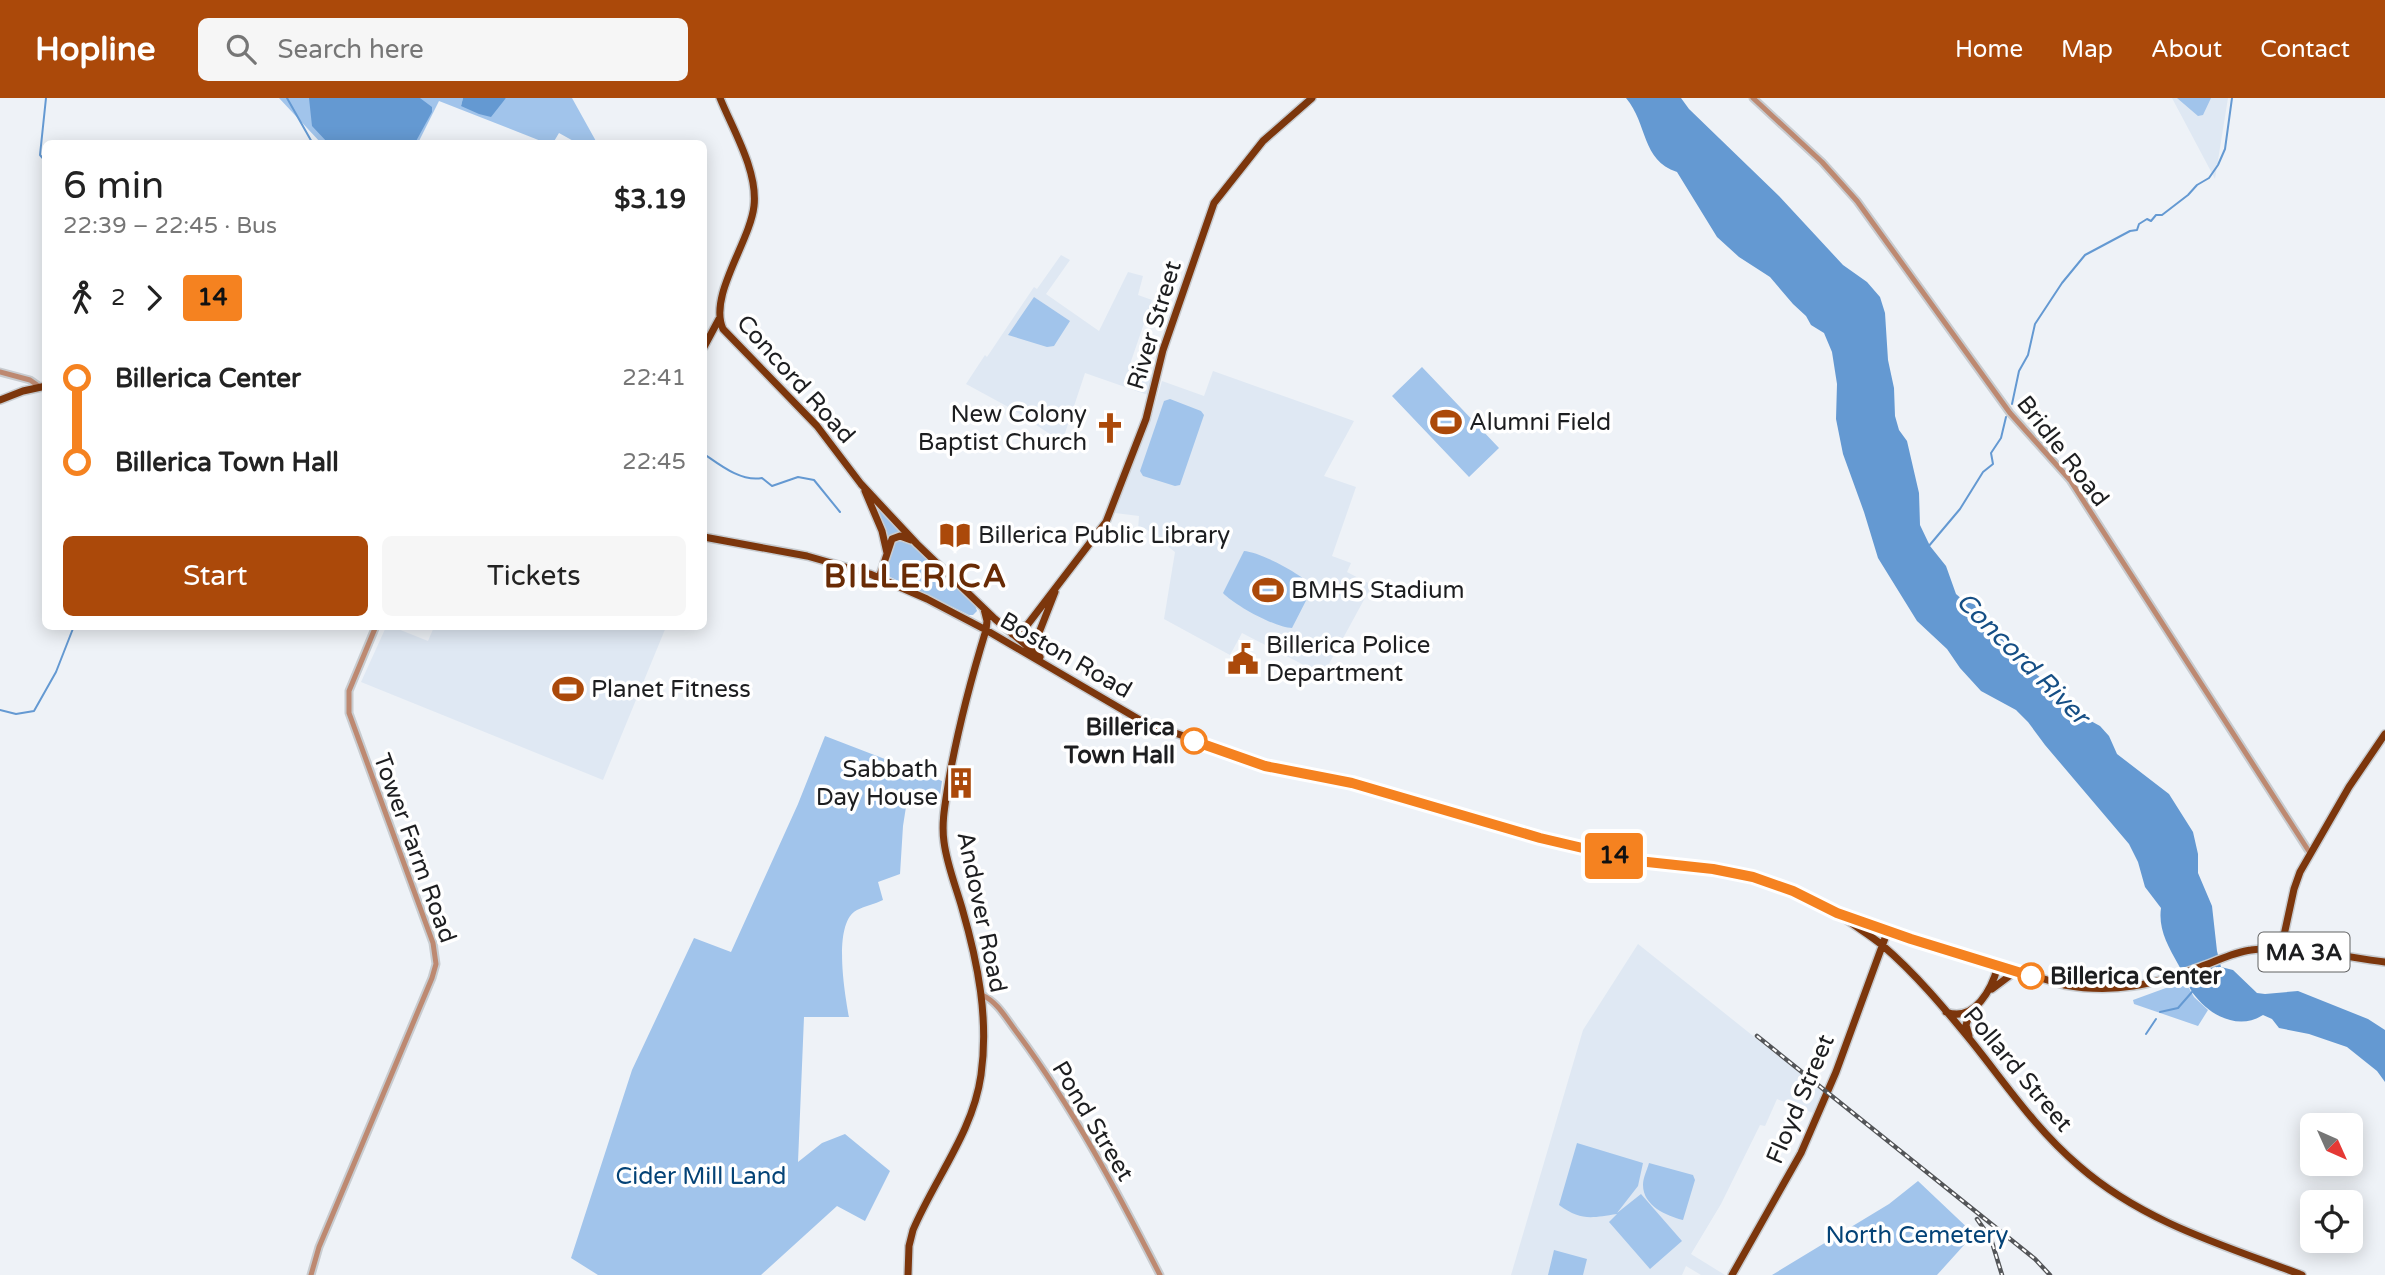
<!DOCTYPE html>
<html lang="en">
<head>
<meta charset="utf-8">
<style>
  body { margin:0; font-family:"Varela Round",sans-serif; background:#f6f6f6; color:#222; height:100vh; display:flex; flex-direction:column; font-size:26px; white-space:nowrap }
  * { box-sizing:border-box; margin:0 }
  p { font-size:23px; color:#767676 }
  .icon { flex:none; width:38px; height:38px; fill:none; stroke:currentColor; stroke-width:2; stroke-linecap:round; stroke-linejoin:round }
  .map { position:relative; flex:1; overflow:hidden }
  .sheet { position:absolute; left:42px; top:42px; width:665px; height:490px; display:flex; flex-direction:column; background:#fff; border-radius:10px; box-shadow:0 4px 18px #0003 }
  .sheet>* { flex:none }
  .badge { padding:0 14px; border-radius:5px; font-size:24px; line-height:46px }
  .needle { width:46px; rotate:135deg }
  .tools { position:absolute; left:2300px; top:1015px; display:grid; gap:14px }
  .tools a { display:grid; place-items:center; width:63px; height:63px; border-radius:10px; background:#fff; box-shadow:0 4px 18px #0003; font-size:35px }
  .map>.badge { position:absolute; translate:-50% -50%; box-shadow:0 0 0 4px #fff }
  .legs { display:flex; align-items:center; gap:10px; height:77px; padding:0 21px; font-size:23px }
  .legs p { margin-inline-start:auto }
  .headline { display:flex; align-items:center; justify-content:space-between; height:119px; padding:0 21px }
  h1 { font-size:38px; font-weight:600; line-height:52px }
  .cta { display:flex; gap:14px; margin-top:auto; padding:14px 21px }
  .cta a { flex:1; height:80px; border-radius:10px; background:#ab490a; color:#fff; font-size:28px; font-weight:600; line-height:80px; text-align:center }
  .cta a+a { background:#f6f6f6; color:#222 }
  ul { padding:0 21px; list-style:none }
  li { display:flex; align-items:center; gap:24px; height:84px; font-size:26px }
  li i { display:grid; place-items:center; width:10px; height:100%; margin:0 9px; background:currentColor }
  li i::after { content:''; width:18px; height:18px; margin:-9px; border:5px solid; border-radius:50%; background:#fff }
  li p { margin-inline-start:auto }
  li:first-child i { background:linear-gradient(#0000 50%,currentColor 0) }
  li:last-child i { background:linear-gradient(currentColor 50%,#0000 0) }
  header { display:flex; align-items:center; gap:42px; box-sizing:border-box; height:98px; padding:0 35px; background:#ab490a; color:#fff }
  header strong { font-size:33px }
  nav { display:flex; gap:38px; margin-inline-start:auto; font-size:24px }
  .search { width:490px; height:63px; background:#f6f6f6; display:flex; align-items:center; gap:18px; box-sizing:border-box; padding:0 24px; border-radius:10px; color:#767676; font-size:26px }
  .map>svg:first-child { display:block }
</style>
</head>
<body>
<header>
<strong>Hopline</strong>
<div class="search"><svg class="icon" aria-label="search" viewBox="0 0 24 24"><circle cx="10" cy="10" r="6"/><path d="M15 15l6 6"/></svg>Search here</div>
<nav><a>Home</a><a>Map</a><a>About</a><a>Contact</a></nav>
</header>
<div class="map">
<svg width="2385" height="1177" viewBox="0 0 2385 1177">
  <rect width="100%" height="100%" fill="#eef2f7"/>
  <path fill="#dfe8f3" d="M2172,0H2228L2215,81Z
    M1061,157L1070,162L1046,196L1099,233L1128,174L1143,178L1138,197L1152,202L1128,272L1152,280L1148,297L1085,275L1062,344L1012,311L966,286L985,257L987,259L1034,189L1037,191Z
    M1213,273L1354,323L1324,378L1356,389L1332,458L1351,465L1347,474L1372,487L1323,577L1242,535L1230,557L1164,521L1175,454L1146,431L1138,432L1139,418L1115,415L1154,311L1162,283L1204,298Z
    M386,529H393L428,543L434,529H666L603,682L361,584Z
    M1638,846L1822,993L1813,1015L1777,1001L1765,1028L1760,1027L1721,1106L1691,1156L1725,1177H1701L1686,1168L1682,1177H1511L1583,932Z"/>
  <path fill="#a1c4eb" d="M279,0H463L461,8L499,6L506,0H572L597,45H577L559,35L553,45H546L439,3L418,45H321Z
    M2177,0H2211L2203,17L2198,18Z
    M1034,199L1070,223L1054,248L1047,249L1008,237Z
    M1422,269L1499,350L1469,379L1392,298Z
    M1170,301L1201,313L1204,317L1180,387L1175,388L1143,378L1140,373L1164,303Z
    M875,406L919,453L975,507L977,513L973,517H969L886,477L891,448Z
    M1244,453C1260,454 1302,476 1313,489L1292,530C1276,530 1234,507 1223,495Z
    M825,638L942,683L939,704L908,696L903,728L900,776L878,784L883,802C875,806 865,808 857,812C832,825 845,896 849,919H804L798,1064L822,1045L845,1036L890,1073L865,1123L837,1108L761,1177H598L571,1160L632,972L694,840L731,854L798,706Z
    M2185,883L2194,899L2208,912L2198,928L2134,906L2133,902Z
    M1577,1045L1643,1065L1638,1088L1617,1115L1641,1096L1682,1143L1650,1171L1609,1124L1617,1116C1591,1120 1581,1123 1559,1107Z
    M1649,1065L1693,1077L1695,1082L1683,1122C1667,1118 1643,1108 1643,1087C1643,1080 1647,1072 1649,1065Z
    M1918,1083L1974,1136L1937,1177H1772L1889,1106Z
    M1554,1152L1587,1161L1583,1177H1548Z"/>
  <path fill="#6499d2" d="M309,0H420L432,9V14L415,45H328L312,28Z
    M463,0H506L491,19L479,16L461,8Z
    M1626,0H1681L1689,11L1779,98L1843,167L1867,184L1880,199L1885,215L1888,262L1894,290L1895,318L1899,332L1907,343L1919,395L1920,427L1930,448L1946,468L1956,496L1964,503L1979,508L1985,527L2005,541L2011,553L2031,572L2067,601L2089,622L2100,628L2109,638L2117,656L2169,696L2193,734L2198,756V775L2212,808L2217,853L2221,869L2233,872L2257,895L2265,896L2298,893L2368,921L2385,932V984L2377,973L2347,949L2309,936L2279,930L2272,921L2263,917C2240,932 2212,919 2196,899C2188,890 2184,876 2178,866C2168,848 2158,831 2161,810L2145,789L2138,764L2129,746L2045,647L2028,624L2016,612L1981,593L1960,570L1947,551L1917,523L1878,460L1864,414L1843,356L1836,321L1837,286L1832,254L1824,235L1811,227L1806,218L1793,206L1770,179L1739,159L1717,139L1677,74C1641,62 1648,26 1626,0Z"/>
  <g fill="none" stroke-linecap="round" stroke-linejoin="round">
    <path stroke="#6499d2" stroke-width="2" d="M287,0L313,46
      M46,64L40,57L46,0
      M2012,306L2019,273L2028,257L2035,226L2062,185L2085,157L2130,133L2137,132L2139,126L2147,121L2151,123L2156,117H2162L2188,97L2197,87L2209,80L2218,67L2225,51L2232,0
      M704,356C720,367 741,384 762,380L772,388L798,379L814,382L840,414
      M1928,449L1960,411L1983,374L1993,366L1991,355L2001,340L2006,319
      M0,612L16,616L34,613L56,574L74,528
      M2160,914L2178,910L2192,894
      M2146,936L2156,921"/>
    <defs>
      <path id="minor" d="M1753,0L1822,64L1857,103L2010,315L2070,382L2310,755
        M0,274L30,282L40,289
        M982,897C998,904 1007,922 1018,936C1073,1010 1118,1095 1160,1177
        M311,1177L319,1149L432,880L436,866L433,845L349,615V593L376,528"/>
      <path id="major" d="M720,0C733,32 758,73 754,108C750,144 708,198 723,231L817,328L861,386L917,446L995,521L1040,559
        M704,249L719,221
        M0,302L23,293L46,288
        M865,393L882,433L887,455
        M704,439L807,458L870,476L927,501L986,532L1140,622L1265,668L1352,685L1507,732L1624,760L1654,766L1713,771L1753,779L1793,793L1837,815L1911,841L2064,887C2115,896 2152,887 2200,869C2217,863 2234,854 2251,852C2291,846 2344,859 2385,864
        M879,480L892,441L900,438L911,442
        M1012,536L1028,526L1106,424L1146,321L1163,252L1214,105L1263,43L1312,0
        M1030,554L1035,545L1055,494
        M1843,819C1856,829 1870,837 1882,847C1915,875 1945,911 1972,944C2008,989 2035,1030 2079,1068C2143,1124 2225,1148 2302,1177
        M2281,851L2294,791L2300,774L2349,689L2385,636
        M1992,891L2016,873
        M1946,914C1975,925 1992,890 1998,868
        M1969,938L1966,927L1971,912
        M908,1177L909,1148L913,1132C935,1080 973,1034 981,977C989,921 978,865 962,810C956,789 947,767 944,744C941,723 946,702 949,681C958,630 971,581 986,532L987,523L984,511
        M1732,1177L1801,1055L1836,974L1888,832"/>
    </defs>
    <use href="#minor" stroke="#c8ccd0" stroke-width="9"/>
    <use href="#major" stroke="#c8ccd0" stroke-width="10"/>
    <use href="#minor" stroke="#bd8971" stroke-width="5"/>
    <use href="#major" stroke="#7c360c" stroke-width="7"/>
    <defs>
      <path id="rail" d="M1757,938L2035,1161L2050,1177
        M1977,1121L1991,1141L2002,1177"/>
    </defs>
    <use href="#rail" stroke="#535558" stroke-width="4.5"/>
    <use href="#rail" stroke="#fff" stroke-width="2" stroke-dasharray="5" stroke-linecap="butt"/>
  </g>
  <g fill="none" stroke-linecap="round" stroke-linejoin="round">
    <defs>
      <path id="line-1" d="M1194,643L1265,668L1352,685L1540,740L1638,763L1713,771L1753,779L1793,793L1837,815L1911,841L2031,878"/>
    </defs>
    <use href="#line-1" stroke="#fff" stroke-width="16"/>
    <use href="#line-1" stroke="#f58220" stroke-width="10"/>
  </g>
  <defs>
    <symbol id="stadium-bare" viewBox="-9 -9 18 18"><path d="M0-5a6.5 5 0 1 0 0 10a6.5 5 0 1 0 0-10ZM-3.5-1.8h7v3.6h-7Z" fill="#ab490a" stroke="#fff" stroke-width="2.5" paint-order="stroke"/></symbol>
    <symbol id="church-bare" viewBox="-9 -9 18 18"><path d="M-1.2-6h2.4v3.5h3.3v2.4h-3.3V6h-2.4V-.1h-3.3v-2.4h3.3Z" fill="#ab490a" stroke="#fff" stroke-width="2.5" paint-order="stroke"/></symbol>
    <symbol id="library-bare" viewBox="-9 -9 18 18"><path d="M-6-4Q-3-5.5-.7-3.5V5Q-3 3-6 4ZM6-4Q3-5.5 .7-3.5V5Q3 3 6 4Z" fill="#ab490a" stroke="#fff" stroke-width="2.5" paint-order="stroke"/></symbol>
    <symbol id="civic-bare" viewBox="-9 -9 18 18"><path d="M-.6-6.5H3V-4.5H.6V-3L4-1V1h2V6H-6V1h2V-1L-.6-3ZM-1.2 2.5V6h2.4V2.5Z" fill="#ab490a" stroke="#fff" stroke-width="2.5" paint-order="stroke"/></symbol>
    <symbol id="building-bare" viewBox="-9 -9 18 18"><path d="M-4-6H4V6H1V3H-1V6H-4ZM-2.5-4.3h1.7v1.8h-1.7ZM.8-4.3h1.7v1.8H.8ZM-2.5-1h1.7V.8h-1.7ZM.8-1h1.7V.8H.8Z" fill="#ab490a" stroke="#fff" stroke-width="2.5" paint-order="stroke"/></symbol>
  </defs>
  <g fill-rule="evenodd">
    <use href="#stadium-bare" x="1424" y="302" width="44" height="44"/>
    <use href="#church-bare" x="1088" y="308" width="44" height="44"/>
    <use href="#library-bare" x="933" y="415" width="44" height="44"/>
    <use href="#stadium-bare" x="1246" y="470" width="44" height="44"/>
    <use href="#civic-bare" x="1221" y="539" width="44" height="44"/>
    <use href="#stadium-bare" x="546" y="569" width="44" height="44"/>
    <use href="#building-bare" x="939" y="663" width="44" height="44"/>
  </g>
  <g fill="#fff" stroke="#f58220" stroke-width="3.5">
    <circle cx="1194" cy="643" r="12"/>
    <circle cx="2031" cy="878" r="12"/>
  </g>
  <g text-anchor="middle" stroke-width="7" stroke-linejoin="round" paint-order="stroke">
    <rect fill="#fff" stroke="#616263" stroke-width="2" x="2258.5" y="834.5" width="91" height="39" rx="5"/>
    <g font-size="23" font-weight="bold" fill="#1d1e20">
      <text x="2304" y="862">MA 3A</text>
    </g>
    <g font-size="24" fill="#1d1e20" stroke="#fff">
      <text transform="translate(1154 227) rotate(-73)" y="8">River Street</text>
      <text transform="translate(796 281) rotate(48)" y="8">Concord Road</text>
      <text transform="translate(2063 353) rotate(52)" y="8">Bridle Road</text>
      <text transform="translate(1066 557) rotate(30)" y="8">Boston Road</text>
      <text transform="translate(415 750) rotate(70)" y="8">Tower Farm Road</text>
      <text transform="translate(982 814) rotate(78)" y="8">Andover Road</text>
      <text transform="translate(2018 971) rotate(50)" y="8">Pollard Street</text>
      <text transform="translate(1800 1001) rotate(-67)" y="8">Floyd Street</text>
      <text transform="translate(1093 1023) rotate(59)" y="8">Pond Street</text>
    </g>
    <g font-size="24" fill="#1d1e20" stroke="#fff" text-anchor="start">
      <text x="1087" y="324" text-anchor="end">New Colony<tspan x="1087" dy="28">Baptist Church</tspan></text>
      <text x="1469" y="332">Alumni Field</text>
      <text x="978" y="445">Billerica Public Library</text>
      <text x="1291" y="500">BMHS Stadium</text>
      <text x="1266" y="555">Billerica Police<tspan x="1266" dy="28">Department</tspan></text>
      <text x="591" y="599">Planet Fitness</text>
      <text x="938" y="679" text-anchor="end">Sabbath<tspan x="938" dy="28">Day House</tspan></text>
    </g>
    <g font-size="24" font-weight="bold" fill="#1d1e20" stroke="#fff" text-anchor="end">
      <text x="1175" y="637">Billerica<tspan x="1175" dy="28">Town Hall</tspan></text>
      <text x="2050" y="886" text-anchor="start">Billerica Center</text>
    </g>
    <g font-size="24" fill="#044377" stroke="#fff">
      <text x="701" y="1086">Cider Mill Land</text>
      <text x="1917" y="1145">North Cemetery</text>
    </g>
    <g font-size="26" font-style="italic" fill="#164f85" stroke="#fff">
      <text transform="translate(2023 560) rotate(45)" y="9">Concord River</text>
    </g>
    <g font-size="32" font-weight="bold" letter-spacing="2" fill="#692b05" stroke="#fff">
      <text x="916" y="489">BILLERICA</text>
    </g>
  </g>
</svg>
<div class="tools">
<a><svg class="needle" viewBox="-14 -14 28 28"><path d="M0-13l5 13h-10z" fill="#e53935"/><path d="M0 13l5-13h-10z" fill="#767676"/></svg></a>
<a><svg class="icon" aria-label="locate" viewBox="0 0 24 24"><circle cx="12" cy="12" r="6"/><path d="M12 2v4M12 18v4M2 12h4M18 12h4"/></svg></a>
</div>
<b class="badge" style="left:1614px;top:758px;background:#f58220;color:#111">14</b>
<section class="sheet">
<div class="headline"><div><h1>6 min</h1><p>22:39 – 22:45 · Bus</p></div><b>$3.19</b></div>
<div class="legs"><svg class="icon" aria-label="walk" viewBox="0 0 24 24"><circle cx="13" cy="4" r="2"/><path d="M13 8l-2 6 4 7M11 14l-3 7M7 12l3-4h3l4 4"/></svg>2<svg class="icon" aria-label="forward" viewBox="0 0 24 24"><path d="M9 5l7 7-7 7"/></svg><b class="badge" style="background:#f58220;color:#111">14</b></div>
<ul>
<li><i style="color:#f58220"></i><b>Billerica Center</b><p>22:41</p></li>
<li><i style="color:#f58220"></i><b>Billerica Town Hall</b><p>22:45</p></li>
</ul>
<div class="cta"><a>Start</a><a>Tickets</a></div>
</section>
</div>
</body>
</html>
